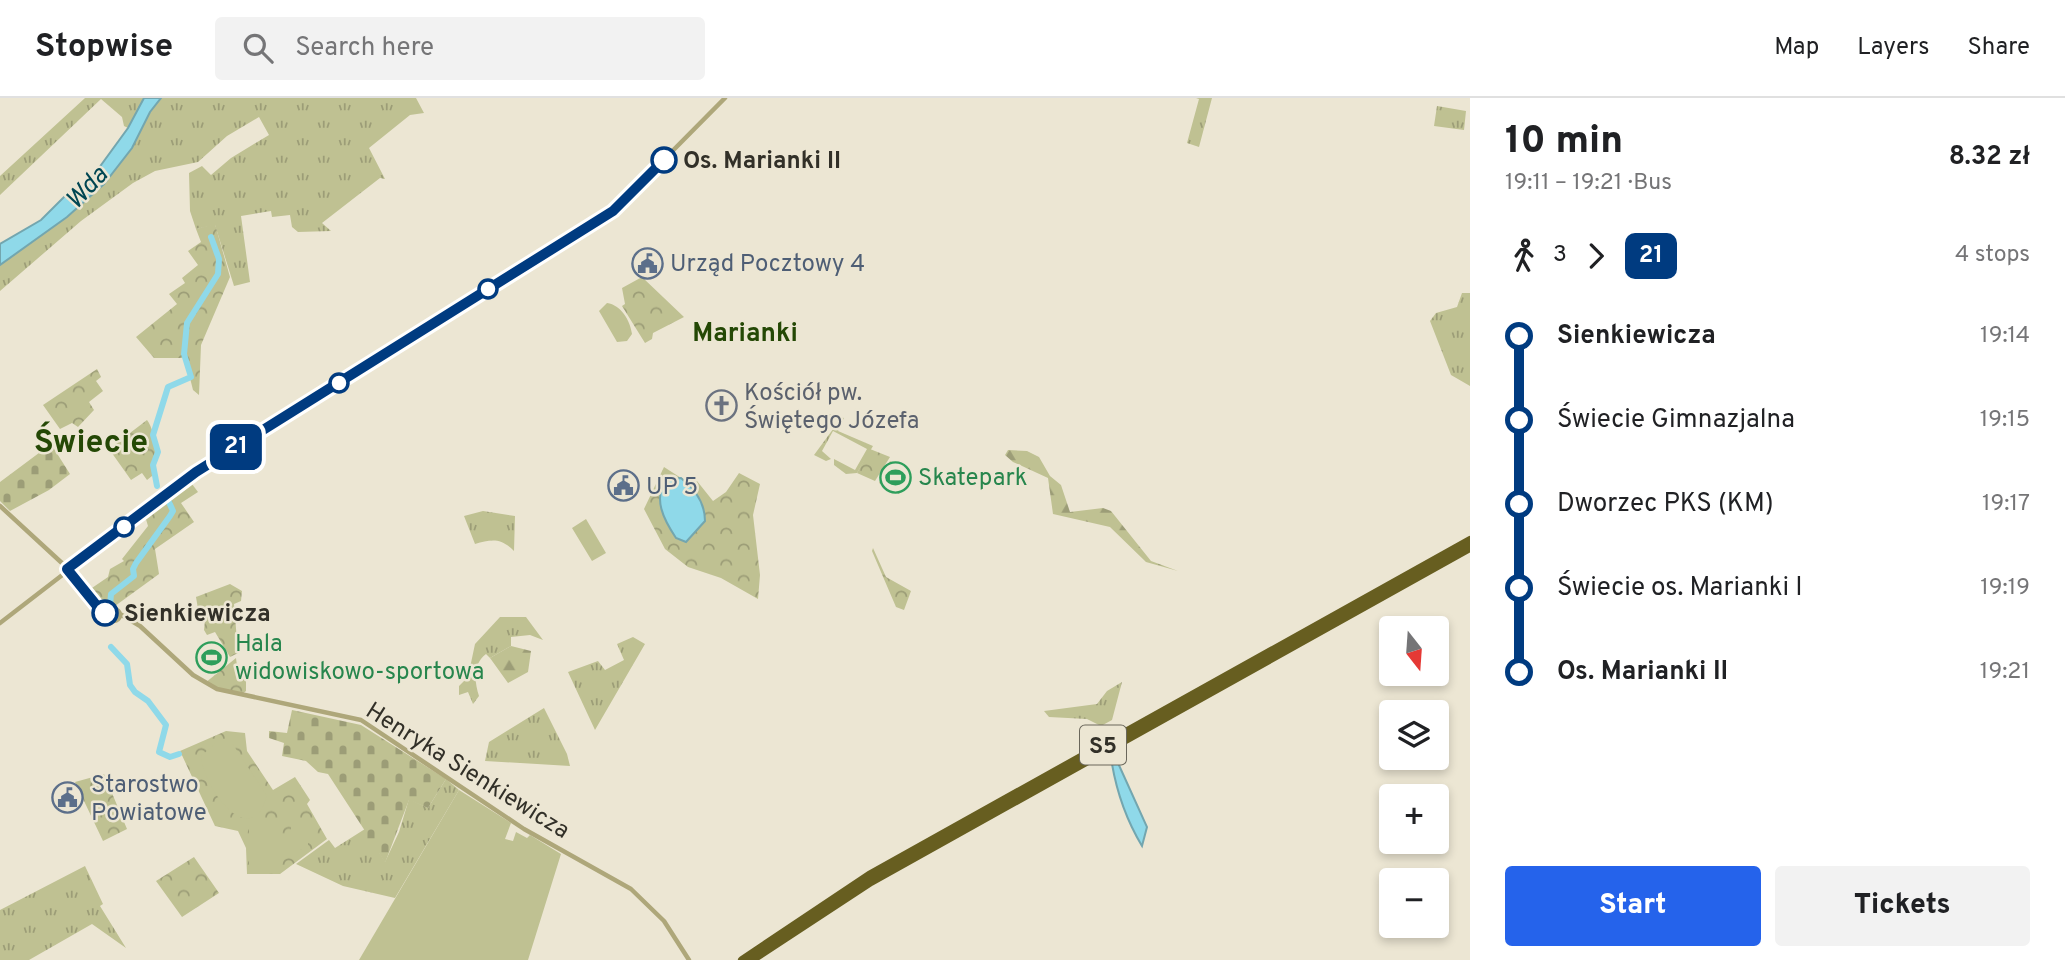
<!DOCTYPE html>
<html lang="en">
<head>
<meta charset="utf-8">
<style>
  body { margin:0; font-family:Overpass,sans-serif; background:#f2f2f2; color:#202124; height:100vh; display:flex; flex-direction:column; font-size:26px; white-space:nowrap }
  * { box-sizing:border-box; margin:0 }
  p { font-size:23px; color:#757577 }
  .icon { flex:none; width:38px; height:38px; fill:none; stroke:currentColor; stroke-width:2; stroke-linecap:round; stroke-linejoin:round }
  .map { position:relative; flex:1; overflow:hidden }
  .drawer { display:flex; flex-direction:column; background:#fff; width:595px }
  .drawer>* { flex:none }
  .badge { padding:0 14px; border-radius:10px; font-size:24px; line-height:46px }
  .needle { width:46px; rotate:163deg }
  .controls { position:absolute; left:1379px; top:518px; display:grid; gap:14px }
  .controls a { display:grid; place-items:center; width:70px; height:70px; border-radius:7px; background:#fff; box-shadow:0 4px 10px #0003; font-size:35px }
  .map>.badge { position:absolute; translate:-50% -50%; box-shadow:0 0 0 4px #fff }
  .legs { display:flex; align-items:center; gap:10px; height:77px; padding:0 35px; font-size:23px }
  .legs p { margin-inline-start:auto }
  .overview { display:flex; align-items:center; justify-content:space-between; height:119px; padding:0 35px }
  h1 { font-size:38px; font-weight:800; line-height:52px }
  .action { display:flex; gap:14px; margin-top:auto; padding:14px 35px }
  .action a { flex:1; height:80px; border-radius:7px; background:#2563eb; color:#fff; font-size:28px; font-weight:800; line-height:80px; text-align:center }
  .action a+a { background:#f2f2f2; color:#202124 }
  ul { padding:0 35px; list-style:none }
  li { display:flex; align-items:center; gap:24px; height:84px; font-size:26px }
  li i { display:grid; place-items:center; width:10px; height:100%; margin:0 9px; background:currentColor }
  li i::after { content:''; width:18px; height:18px; margin:-9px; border:5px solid; border-radius:50%; background:#fff }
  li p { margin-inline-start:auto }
  li:first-child i { background:linear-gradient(#0000 50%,currentColor 0) }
  li:last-child i { background:linear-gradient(currentColor 50%,#0000 0) }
  header { display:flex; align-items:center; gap:42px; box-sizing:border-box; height:98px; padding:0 35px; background:#fff; border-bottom:2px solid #e0e0e0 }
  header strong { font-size:33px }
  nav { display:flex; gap:38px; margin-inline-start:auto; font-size:24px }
  .search { width:490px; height:63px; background:#f2f2f2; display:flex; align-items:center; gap:18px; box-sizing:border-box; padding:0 24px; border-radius:7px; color:#757577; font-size:26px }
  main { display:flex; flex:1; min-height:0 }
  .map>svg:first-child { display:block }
</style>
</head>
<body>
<header>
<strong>Stopwise</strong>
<div class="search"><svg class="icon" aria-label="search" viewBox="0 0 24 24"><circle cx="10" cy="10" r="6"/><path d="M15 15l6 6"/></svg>Search here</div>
<nav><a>Map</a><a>Layers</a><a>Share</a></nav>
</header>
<main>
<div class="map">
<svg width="1470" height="862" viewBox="0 0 1470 862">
  <defs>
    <pattern id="grass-tufts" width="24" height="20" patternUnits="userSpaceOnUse" patternTransform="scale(1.75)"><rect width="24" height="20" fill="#bfc192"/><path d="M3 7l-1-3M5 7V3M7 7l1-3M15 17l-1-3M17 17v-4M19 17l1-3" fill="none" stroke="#9c9d77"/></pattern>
    <pattern id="forest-firs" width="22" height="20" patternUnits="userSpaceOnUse" patternTransform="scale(1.75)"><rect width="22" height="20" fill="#bfc192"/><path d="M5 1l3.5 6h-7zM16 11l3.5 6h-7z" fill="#9c9d77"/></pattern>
    <pattern id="cemetery-stones" width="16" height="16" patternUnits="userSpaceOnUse" patternTransform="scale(1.75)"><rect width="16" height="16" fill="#bfc192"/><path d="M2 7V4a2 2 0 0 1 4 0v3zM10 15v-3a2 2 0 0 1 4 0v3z" fill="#9c9d77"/></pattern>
    <pattern id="park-crowns" width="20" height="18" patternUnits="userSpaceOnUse" patternTransform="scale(1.75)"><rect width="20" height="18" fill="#bfc192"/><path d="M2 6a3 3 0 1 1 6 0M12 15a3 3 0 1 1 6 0" fill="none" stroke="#9c9d77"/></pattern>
  </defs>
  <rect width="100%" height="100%" fill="#ece6d3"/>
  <path fill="url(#grass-tufts)" d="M85,0H144L128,30L124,28L122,19L101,1L0,97V78Z
    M161,0H416L424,15L410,17L369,50L385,81L380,80L322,125L331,133L298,134L292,129L290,117L272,119L271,113L241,118L250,184L234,188L215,127L196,131L190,113L189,75L202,68L211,77L231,60L269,37L259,19L227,38L198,64L155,73L133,85L81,123L0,193V167L67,119L104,86L132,50L150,14Z
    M1196,0H1212L1199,49L1187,45L1199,1Z
    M1437,8L1466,13L1464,32L1434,28Z
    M1462,195H1470V288L1451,277L1430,223L1436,215L1457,209Z
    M825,315L844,320L838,333L873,348L857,375L846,376L834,367V361L855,372L867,351L833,333L822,353L831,361L826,363L814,357L839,323Z
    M483,413L515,418L514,453C501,440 492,441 475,446L464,418Z
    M500,519H526L543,542L530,537L511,539V548L490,560L486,556C473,566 474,582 479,598L473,606L468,594L459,597V588L468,579L475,546Z
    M633,539L645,546L595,632L568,574L598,563L605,572L624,562L617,546Z
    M1122,584L1112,622L1101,628L1087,621L1049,619L1044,613L1097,606L1107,593Z
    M544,610L567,656L570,668L485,663L489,644Z
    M446,681L459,692L395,800L343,788L296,766L329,742L335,750L365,731L385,764L399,734L409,701L428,710Z
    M85,768L103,806L100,808L126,850L92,826L29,862H0V812Z"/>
  <path fill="url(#forest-firs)" d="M1008,352L1027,353L1039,359L1050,378L1061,387L1070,414L1103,410L1111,413L1151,463L1178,473L1146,464L1110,429L1053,416L1048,380L1013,364L1005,357Z
    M511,548L531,553L528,574L508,585L490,560Z"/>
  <path fill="url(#cemetery-stones)" d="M51,346L70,376L49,392L10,413L0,403V384Z
    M292,612L361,627L446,681L428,710L409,702L385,765L379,755L362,746L367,736L328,676L318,674L306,663L282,658L284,645L269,640V633L287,635Z"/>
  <path fill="url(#park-crowns)" d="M215,126L230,179L201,247L199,297L193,292L185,260H154L136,239L177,206L169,196L185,185L182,180L198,167L188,153L201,144L196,131Z
    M642,179L684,219L653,235L652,241L645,245L622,208L625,206L622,190Z
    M97,271L101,279L96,283L103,293L89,304L94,312L78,329L72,325L60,331L43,307Z
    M147,322C152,328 157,347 156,355C156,364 152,369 152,378L147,382L142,375L131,382L109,351Z
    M870,351L890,359L875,383L857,375Z
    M664,369L692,387L697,383L713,403L726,394L739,375L760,386L753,417L760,477L758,501L721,480L688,469L665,451L644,411Z
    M192,386L198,394L181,405L194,424L155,451L159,476L115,508H102L89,492L108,479L110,471L124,463L122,461L148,428L145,418L185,387Z
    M873,450L886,479L911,493L904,512L896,509L872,453Z
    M230,486L242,493L241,503L234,506L238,555L230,559L215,534L207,537L204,532L206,512L198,511L196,499Z
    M236,560L238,576L246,577V593L240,598L205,585Z
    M226,633L245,635L247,653L273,692L295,679L310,702L307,706L327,741L280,776H247L246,750L238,733L215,728L180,653Z
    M104,676L127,731L103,743L75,684Z
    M194,759L219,795L182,819L156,783Z"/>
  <path fill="#bfc192" d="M607,205C621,207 630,222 632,236L627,243L617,244L599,213Z
    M890,363L910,373L899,396L879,385Z
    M586,421L606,455L592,463L572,430Z
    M216,645H232L267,698C264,704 263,712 257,717C234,736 198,675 202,657Z
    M459,692L511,725L505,741L513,743L516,734L527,740L530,737L561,756L528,862H359Z
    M291,723H308V751H291Z
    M249,726H279V774H249Z"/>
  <path fill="#8fd9e9" stroke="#73a6af" stroke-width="2" d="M144,0H161L150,14L132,50L104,86L67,119L0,167V146L41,122L64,99L93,78L128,30Z
    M681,380C695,391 705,405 705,423L686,444L676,440C664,422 652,400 667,381Z
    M1118,665L1147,729L1142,748C1127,723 1117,695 1112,666Z"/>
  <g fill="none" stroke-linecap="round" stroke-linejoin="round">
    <path stroke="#8fd9e9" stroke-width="6" d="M157,388L153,367L158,354L153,337L168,289L191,279L184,256L187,225L218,176L219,161L211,139
      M110,507L111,496L134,478L133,471L136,465L170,418L173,413L168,402
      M111,549L127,566L130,587L135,594L148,603L166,627L159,654L170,659L179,656"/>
    <path stroke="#aea77a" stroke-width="4.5" d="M0,408L63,466L108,517
      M108 517a6 6 0 1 1 12 0a6 6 0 1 1-12 0Z
      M120,516L140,528L193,577L217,591L361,622L524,731L631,791L664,823L689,862
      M0,525L196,374L613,113L725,0"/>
    <path stroke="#675e20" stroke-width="8" d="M742,862L869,777L1470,442
      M752,862L871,784L1470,450"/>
  </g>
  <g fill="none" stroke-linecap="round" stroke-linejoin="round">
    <defs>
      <path id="line-1" d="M105,515L108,517L110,513L97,508L67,471L196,374L613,113L664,62"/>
    </defs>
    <use href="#line-1" stroke="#fff" stroke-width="16"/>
    <use href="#line-1" stroke="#003b80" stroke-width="10"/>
  </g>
  <defs>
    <symbol id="civic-ring" viewBox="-11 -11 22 22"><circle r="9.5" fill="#ece6d3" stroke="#5c6f8a" stroke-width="1.5"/><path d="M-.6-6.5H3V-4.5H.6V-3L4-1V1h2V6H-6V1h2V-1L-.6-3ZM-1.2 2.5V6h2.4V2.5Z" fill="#5c6f8a"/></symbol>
    <symbol id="church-ring" viewBox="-11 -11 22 22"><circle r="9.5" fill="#ece6d3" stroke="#6b7280" stroke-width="1.5"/><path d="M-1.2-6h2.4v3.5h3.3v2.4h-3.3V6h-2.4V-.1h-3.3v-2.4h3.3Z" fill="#6b7280"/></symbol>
    <symbol id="stadium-ring" viewBox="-11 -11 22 22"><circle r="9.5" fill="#ece6d3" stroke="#2e9e5b" stroke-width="1.5"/><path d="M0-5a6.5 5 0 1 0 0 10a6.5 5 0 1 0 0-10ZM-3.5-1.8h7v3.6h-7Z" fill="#2e9e5b"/></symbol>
  </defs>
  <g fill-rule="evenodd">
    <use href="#civic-ring" x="630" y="148" width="35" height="35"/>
    <use href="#church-ring" x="704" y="290" width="35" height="35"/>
    <use href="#stadium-ring" x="878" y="362" width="35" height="35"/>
    <use href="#civic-ring" x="606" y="370" width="35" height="35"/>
    <use href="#stadium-ring" x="194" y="542" width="35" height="35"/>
    <use href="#civic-ring" x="50" y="682" width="35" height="35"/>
  </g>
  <g fill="#fff" stroke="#003b80" stroke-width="3.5">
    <circle cx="664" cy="62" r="12"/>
    <circle cx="488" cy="191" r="9"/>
    <circle cx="339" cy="285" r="9"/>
    <circle cx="124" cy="429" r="9"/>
    <circle cx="105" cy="515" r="12"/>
  </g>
  <g text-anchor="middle" stroke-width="5" stroke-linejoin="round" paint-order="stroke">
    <rect fill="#ece6d3" stroke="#6a675b" stroke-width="2" x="1080" y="627.5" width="46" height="39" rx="5"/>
    <g font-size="23" font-weight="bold" fill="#323028">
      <text x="1103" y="655">S5</text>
    </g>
    <g font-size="24" font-weight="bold" fill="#323028" stroke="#ece6d3" text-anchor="start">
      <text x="683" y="70">Os. Marianki II</text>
      <text x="124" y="523">Sienkiewicza</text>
    </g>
    <g font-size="24" fill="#4e5e75" stroke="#ece6d3" text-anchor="start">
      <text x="670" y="173">Urząd Pocztowy 4</text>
      <text x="646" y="396">UP 5</text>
      <text x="91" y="694">Starostwo<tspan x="91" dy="28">Powiatowe</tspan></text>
    </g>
    <g font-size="24" fill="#5b616d" stroke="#ece6d3" text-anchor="start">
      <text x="744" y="302">Kościół pw.<tspan x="744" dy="28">Świętego Józefa</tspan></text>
    </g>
    <g font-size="24" fill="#27864d" stroke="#ece6d3" text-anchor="start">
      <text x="918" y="387">Skatepark</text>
      <text x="235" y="553">Hala<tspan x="235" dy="28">widowiskowo-sportowa</tspan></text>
    </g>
    <g font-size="24" fill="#323028" stroke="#ece6d3">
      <text transform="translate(468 672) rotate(32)" y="8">Henryka Sienkiewicza</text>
    </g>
    <g font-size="26" font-style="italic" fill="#004652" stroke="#ece6d3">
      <text transform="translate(86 89) rotate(-47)" y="9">Wda</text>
    </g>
    <g font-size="26" font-weight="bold" fill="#244805" stroke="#ece6d3">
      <text x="745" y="243">Marianki</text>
    </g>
    <g font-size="32" font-weight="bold" fill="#244805" stroke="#ece6d3">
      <text x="91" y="354">Świecie</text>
    </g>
  </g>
</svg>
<div class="controls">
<a><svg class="needle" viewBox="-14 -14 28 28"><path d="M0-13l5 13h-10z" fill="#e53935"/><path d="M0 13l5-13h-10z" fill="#757577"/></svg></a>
<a><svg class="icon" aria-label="layers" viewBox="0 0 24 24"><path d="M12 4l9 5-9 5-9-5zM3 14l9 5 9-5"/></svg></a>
<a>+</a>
<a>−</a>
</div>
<b class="badge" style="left:236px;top:349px;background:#003b80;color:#fff">21</b>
</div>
<section class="drawer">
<div class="overview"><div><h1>10 min</h1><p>19:11 – 19:21 · Bus</p></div><b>8.32 zł</b></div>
<div class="legs"><svg class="icon" aria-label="walk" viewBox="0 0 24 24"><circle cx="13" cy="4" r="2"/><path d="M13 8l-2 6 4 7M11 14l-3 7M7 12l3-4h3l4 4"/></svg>3<svg class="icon" aria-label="forward" viewBox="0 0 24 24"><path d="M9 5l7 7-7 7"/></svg><b class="badge" style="background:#003b80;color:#fff">21</b><p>4 stops</p></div>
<ul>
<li><i style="color:#003b80"></i><b>Sienkiewicza</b><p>19:14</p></li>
<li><i style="color:#003b80"></i><span>Świecie Gimnazjalna</span><p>19:15</p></li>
<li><i style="color:#003b80"></i><span>Dworzec PKS (KM)</span><p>19:17</p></li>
<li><i style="color:#003b80"></i><span>Świecie os. Marianki I</span><p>19:19</p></li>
<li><i style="color:#003b80"></i><b>Os. Marianki II</b><p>19:21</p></li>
</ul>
<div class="action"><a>Start</a><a>Tickets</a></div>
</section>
</main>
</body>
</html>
